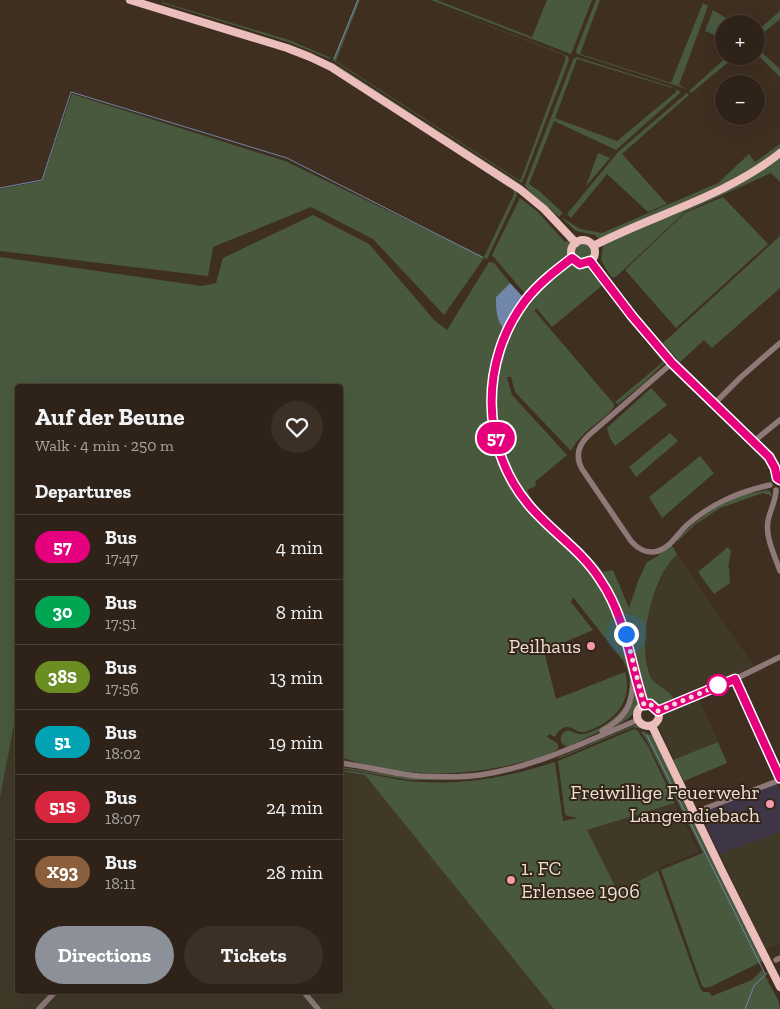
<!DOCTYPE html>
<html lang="en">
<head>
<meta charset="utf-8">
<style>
  body { margin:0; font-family:"Zilla Slab",serif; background:#3b2f26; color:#f1f3f6; height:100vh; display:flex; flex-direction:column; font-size:19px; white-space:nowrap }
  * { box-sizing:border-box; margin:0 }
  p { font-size:16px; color:#a7a4a2 }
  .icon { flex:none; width:28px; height:28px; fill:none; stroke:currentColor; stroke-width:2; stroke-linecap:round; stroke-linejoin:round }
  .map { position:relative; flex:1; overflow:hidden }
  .panel { position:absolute; left:15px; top:384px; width:328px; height:610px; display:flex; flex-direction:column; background:#2f2319; border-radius:5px; box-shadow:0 5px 20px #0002,0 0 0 1px #4a4038 }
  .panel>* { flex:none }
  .badge { padding:0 10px; border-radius:16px; font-size:18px; line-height:32px }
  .controls { position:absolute; left:715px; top:15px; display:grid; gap:10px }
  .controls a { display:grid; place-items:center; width:50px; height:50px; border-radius:50%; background:#2f2319; box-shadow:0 5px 20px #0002,0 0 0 1px #4a4038; font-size:25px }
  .you { position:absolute; width:25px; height:25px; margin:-12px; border:4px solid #fff; border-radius:50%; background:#1a73e8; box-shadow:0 0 0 8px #1a73e833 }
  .map>.badge { position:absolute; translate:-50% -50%; box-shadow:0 0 0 2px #fff }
  h2 { padding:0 20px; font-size:19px; line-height:45px }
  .round { display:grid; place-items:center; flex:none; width:52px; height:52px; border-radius:26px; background:#3b2f26 }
  .headline { display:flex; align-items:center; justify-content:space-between; height:85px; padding:0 20px }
  h1 { font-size:24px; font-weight:700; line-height:38px }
  .cta { display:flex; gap:10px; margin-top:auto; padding:10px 20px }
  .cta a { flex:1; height:58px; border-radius:30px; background:#8c9099; color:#fff; font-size:20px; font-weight:700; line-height:58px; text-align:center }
  .cta a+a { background:#3b2f26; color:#f1f3f6 }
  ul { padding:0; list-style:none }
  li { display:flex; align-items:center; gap:15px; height:65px; padding:0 20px; border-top:1px solid #4a4038 }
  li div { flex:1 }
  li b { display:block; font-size:19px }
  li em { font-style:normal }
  li .badge { min-width:55px; font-weight:700; text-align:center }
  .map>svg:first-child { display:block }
</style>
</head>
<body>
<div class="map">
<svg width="780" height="1009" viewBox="0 0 780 1009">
  <rect width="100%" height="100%" fill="#3f2f21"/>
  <path fill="#413928" d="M677,554L754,666L697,694L718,742L674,760L660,730V724L662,716L659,706L672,702L668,691L654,682L649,673L645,641L649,611L654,594L670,560Z
    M17,705L18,991H340V759L366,776L554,1009H0V797Z
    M675,803L699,852L658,868V871L618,892L587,830Z
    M780,832V944L766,949L720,854Z"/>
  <path fill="#3e3646" d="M777,784L780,792V832L720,854L700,812Z"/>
  <path fill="#49593e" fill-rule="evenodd" d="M357,0H360L336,61L519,180L521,179L566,58L564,55L423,0L568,56L569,60L522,183L333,60Z
    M431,0H437L532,37L547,0H592L571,54Z
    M596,0H600L580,54L671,83L703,3L708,6L679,85L687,89L577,54L576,51Z
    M162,2L289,40L331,58L330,59L288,42L162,3Z
    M713,10L731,21L730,24H724V39L705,31Z
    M780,11V19L756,39V32Z
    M756,47L780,69V77L756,53Z
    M728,56H736L691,93L689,91Z
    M576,57L672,87L681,92L616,150L554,121L529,184L539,191L563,213L559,217L527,189L525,185L573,60ZM577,59L669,87L677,89L676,92L617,141L555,118Z
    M332,62L522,185L520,186L333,65Z
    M331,70L516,189L517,195L487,259L484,258L444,315L373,239L311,207L213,247L208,276L0,251V189L42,181L72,94L285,161L484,257L514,194L513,190Z
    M687,93L689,95L622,154L667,204L648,212L607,174L571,218L567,214L619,151Z
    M780,144V150L742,176L599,239L595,235L576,231L563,219V218L580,229L602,233L718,183L749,154L755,162Z
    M598,153L610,158L586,186Z
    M780,156V182L771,173L685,212L619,274L615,277H611L601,260L603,245L620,235L684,208Z
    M723,197L768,244L676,328L625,270L685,213Z
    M520,198L538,212L565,242L569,240L570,247L567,258L559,263L526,295L492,255Z
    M313,215L369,244L435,321L447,330L489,262L494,263L510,283L496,297L505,330L489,394L506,474L581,558L600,583L615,611L629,659L632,680L629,705L614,724L568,747L565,746L561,742C560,735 562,733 568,730C572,731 576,734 579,734C586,735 596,730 601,727C628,712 637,691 624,662L573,597L571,602L593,630L544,651L556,699L625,672C632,696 620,715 599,726C594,728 589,731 584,732C577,733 573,726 566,727C560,728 557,733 555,737L549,734L547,737L558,744V749C547,757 531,760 518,763C459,778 398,777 340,757V386H18V705L0,797V257L202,286L216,283L223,258Z
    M780,236V288L712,348L704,340L680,362L663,343Z
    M574 252a9 9 0 1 1 18 0a9 9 0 1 1-18 0Z
    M570,264L590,267L664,357L665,362L644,383L618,404L615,402L663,362L603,285L552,327L537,309L534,310L614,404V407C600,424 582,430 571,451L515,392L511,377H507L512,395L567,455L535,482L536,486L527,490C539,516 564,532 584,551C591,557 597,565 603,572L613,570L629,608L638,581L647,562L658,556L669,541L677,554C652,578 638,639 649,673C653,687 669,687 674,700L662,705L647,700L644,693C633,659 628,612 606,582C600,575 593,569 587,563C569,544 549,526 532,505C487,452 482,373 519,314C532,293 552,279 570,264Z
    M651,388L667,405L615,446L610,438L607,428Z
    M670,433L678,441L636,477L629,467Z
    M700,456L714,473L662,518L649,497Z
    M766,490L770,491L772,496L763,493L720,508L696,524L678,541L677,539C695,522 715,505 739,496C747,493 757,493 766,490Z
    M728,547L731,551L728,568L729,567L730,583L714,594L698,572Z
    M634,688C646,708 631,718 614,727Z
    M635,725H640L651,731L633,727L560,758H557Z
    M634,729L637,730L648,746L675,803L587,830L618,892L658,871L700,988L703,992H709L712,996L752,980L762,970L778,1000L780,1009H554L365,775L340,771C350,769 392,779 407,781C458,786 507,778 555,762L563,821L578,818L567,816L565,814L558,761Z
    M643,731L651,735L653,734L763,961L710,987L705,988L702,986L661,870L703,853L647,741L641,732Z
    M718,742L727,763L684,781L673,760Z
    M340,767L404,777L462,780H409L340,768Z"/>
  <path fill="#7086aa" d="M510,283L523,297L515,308L505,330C496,321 496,309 496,297Z"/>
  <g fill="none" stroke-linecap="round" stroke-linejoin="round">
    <path stroke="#7086aa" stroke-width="1" d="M334,59L358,0
      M0,188L42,180L71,92L287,158L482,257
      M647,735L765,974
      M745,1009L754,986L767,973"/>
    <path stroke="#8e7978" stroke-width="5.5" d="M591,261L632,316L672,363L769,457L775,468L777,478
      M672,363L589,435C578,445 575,456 582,469L631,541C638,549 648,554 658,551C671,547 678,533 687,525C712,503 739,492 770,485
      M714,404L741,377L780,343
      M753,442L780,420
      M776,490C776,501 770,510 768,521C765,537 775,556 780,571
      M735,679L780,778
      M658,711L735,679L780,657
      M602,731C629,716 632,703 634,674
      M340,763C367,766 392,774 419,776C439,777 460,778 480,775C536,767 586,741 638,720
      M701,810L780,780
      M776,960L780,958
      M303,991L318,1009
      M39,1009L56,991"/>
    <path stroke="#ebbebc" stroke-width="8" d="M130,0L287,48L310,57L331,67L521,190L544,209L576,243
      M571 252a12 12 0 1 1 24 0a12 12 0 1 1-24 0Z
      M593,246C655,214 725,197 780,153
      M572,258C555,271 538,284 525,301C480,360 480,446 528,504C551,532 582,550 601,580C626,618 630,663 644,705
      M637 715a11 11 0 1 1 22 0a11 11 0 1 1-22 0Z
      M652,726L722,871L780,987"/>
  </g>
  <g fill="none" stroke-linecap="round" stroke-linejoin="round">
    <defs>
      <path id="line" d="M780,480L777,478L775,468L769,457L672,363L632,316L590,261L580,264L572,258C555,271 538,284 525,301C480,361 480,446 528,504C551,532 582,550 601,581C626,618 630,663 644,705L650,704L658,711L735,679L780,778"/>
    </defs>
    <use href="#line" stroke="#fff" stroke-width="11"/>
    <use href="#line" stroke="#e6007e" stroke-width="8"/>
    <path stroke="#ebe0d7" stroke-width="5" stroke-dasharray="0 9" d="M626,634L644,705L650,704L658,711L720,685H718"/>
  </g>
  <g fill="#f39aab" stroke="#352517" stroke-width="2">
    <circle cx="591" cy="646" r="5"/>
    <circle cx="770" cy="804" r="5"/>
    <circle cx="511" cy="880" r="5"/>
  </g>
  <circle fill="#fff" stroke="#e6007e" stroke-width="2.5" cx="718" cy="685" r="10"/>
  <g text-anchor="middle" stroke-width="4" stroke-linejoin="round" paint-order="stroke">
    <g font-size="20" fill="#ebe0d7" stroke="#352517" text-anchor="end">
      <text x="581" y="653">Peilhaus</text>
      <text x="760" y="799">Freiwillige Feuerwehr<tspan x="760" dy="23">Langendiebach</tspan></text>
      <text x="521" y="875" text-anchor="start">1. FC<tspan x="521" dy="23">Erlensee 1906</tspan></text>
    </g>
  </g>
</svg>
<div class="controls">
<a>+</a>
<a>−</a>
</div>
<div class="you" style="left:626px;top:634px"></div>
<b class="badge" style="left:496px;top:438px;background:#e6007e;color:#fff">57</b>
<section class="panel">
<div class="headline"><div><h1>Auf der Beune</h1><p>Walk · 4 min · 250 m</p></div><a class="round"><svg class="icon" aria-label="heart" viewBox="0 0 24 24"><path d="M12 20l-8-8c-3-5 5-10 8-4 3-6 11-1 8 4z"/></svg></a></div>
<h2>Departures</h2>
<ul>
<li><span class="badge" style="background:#e6007e;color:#fff">57</span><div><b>Bus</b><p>17:47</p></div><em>4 min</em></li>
<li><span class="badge" style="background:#00a651;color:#fff">30</span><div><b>Bus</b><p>17:51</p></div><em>8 min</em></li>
<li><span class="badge" style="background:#6b8e23;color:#fff">38S</span><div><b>Bus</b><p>17:56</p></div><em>13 min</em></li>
<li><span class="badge" style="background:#00a3b4;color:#fff">51</span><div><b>Bus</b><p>18:02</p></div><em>19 min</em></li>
<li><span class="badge" style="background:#d7263d;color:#fff">51S</span><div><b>Bus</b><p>18:07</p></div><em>24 min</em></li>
<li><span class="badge" style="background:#8b5e3c;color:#fff">X93</span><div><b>Bus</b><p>18:11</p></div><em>28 min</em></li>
</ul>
<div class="cta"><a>Directions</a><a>Tickets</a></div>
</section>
</div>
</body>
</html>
